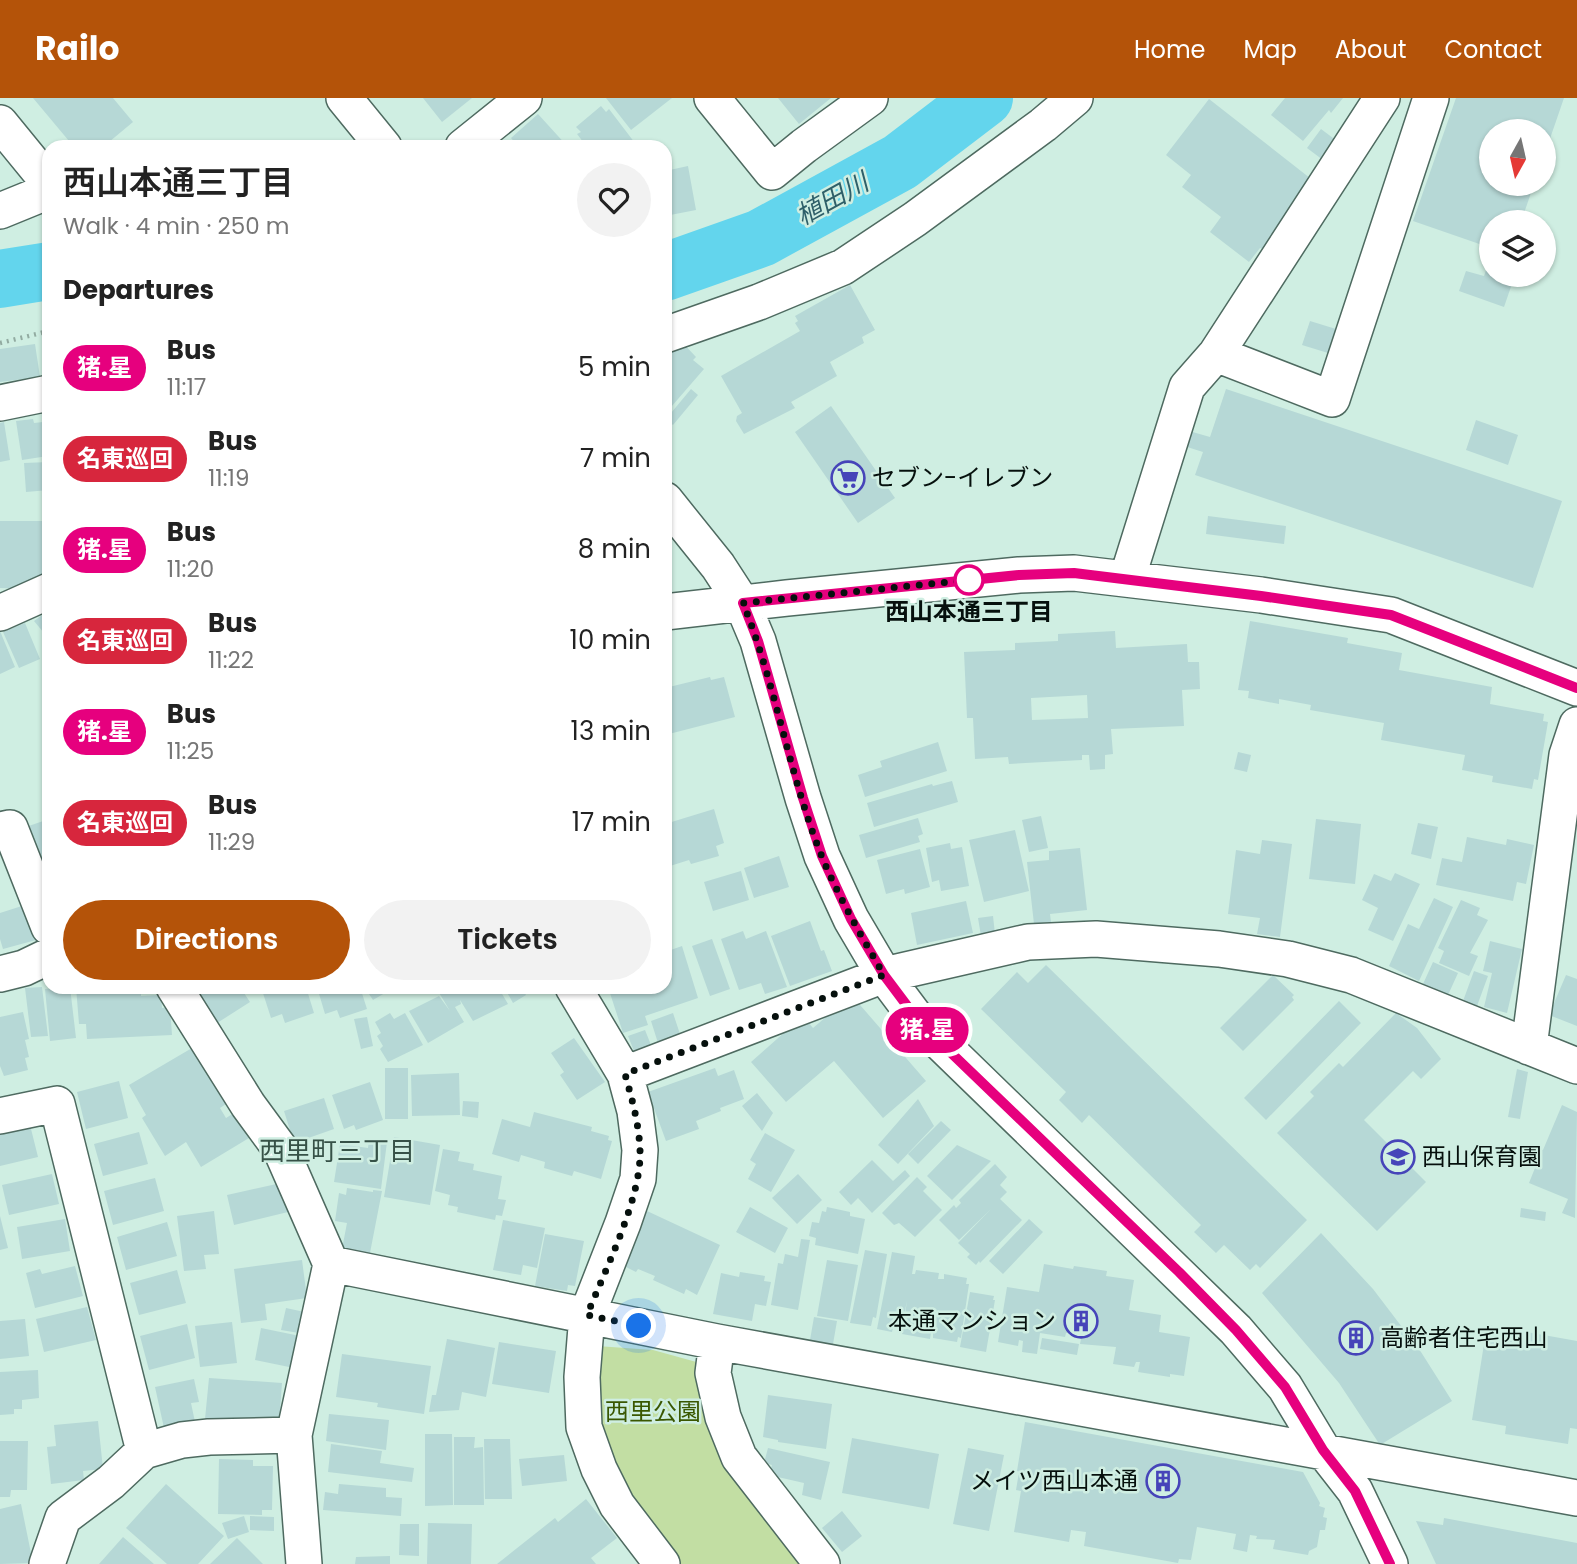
<!DOCTYPE html>
<html lang="en">
<head>
<meta charset="utf-8">
<style>
  body { margin:0; font-family:Poppins,"Noto Sans JP",sans-serif; background:#f2f2f2; color:#222; height:100vh; display:flex; flex-direction:column; font-size:26px; white-space:nowrap }
  * { box-sizing:border-box; margin:0 }
  p { font-size:23px; color:#767676 }
  .icon { flex:none; width:38px; height:38px; fill:none; stroke:currentColor; stroke-width:2; stroke-linecap:round; stroke-linejoin:round }
  .map { position:relative; flex:1; overflow:hidden }
  .sheet { position:absolute; left:42px; top:42px; width:630px; height:854px; display:flex; flex-direction:column; background:#fff; border-radius:21px; box-shadow:0 2px 5px #0004 }
  .sheet>* { flex:none }
  .badge { padding:0 14px; border-radius:23px; font-size:24px; line-height:46px }
  .needle { width:46px; rotate:188deg }
  .buttons { position:absolute; left:1479px; top:21px; display:grid; gap:14px }
  .buttons a { display:grid; place-items:center; width:77px; height:77px; border-radius:50%; background:#fff; box-shadow:0 2px 5px #0004; font-size:35px }
  .you { position:absolute; width:35px; height:35px; margin:-18px; border:5px solid #fff; border-radius:50%; background:#1a73e8; box-shadow:0 0 0 10px #1a73e833 }
  .map>.badge { position:absolute; translate:-50% -50%; box-shadow:0 0 0 4px #fff }
  h2 { padding:0 21px; font-size:26px; line-height:63px }
  .round { display:grid; place-items:center; flex:none; width:74px; height:74px; border-radius:37px; background:#f2f2f2 }
  .summary { display:flex; align-items:center; justify-content:space-between; height:119px; padding:0 21px }
  h1 { font-size:33px; font-weight:600; line-height:52px }
  .action { display:flex; gap:14px; margin-top:auto; padding:14px 21px }
  .action a { flex:1; height:80px; border-radius:42px; background:#b45309; color:#fff; font-size:28px; font-weight:600; line-height:80px; text-align:center }
  .action a+a { background:#f2f2f2; color:#222 }
  ul { padding:0; list-style:none }
  li { display:flex; align-items:center; gap:21px; height:91px; padding:0 21px }
  li div { flex:1 }
  li b { display:block; font-size:26px }
  li em { font-style:normal }
  li .badge { min-width:77px; font-weight:700; text-align:center }
  header { display:flex; align-items:center; gap:42px; box-sizing:border-box; height:98px; padding:0 35px; background:#b45309; color:#fff }
  header strong { font-size:33px }
  nav { display:flex; gap:38px; margin-inline-start:auto; font-size:24px }
  .map>svg:first-child { display:block }
</style>
</head>
<body>
<header>
<strong>Railo</strong>
<nav><a>Home</a><a>Map</a><a>About</a><a>Contact</a></nav>
</header>
<div class="map">
<svg width="1577" height="1466" viewBox="0 0 1577 1466">
  <rect width="100%" height="100%" fill="#cfeee2"/>
  <path fill="#c2dea3" d="M597,1248L653,1252L700,1265L805,1466H681C650,1429 608,1373 600,1325C597,1300 598,1273 597,1248Z"/>
  <g fill="none" stroke-linecap="round" stroke-linejoin="round">
    <path stroke="#63d5ed" stroke-width="58" d="M665,174L761,140L900,64L984,0
      M0,181L49,173"/>
  </g>
  <path fill="#b6d8d6" fill-rule="evenodd" d="M33,0H113L133,24L103,49H74Z
    M423,0H472L442,24Z
    M606,0H672L631,32Z
    M778,0H831L799,26Z
    M1285,0H1343L1331,15L1329,12L1303,43L1271,17Z
    M1456,0H1564L1544,58V33H1491V86H1534L1521,124H1491V150L1413,123Z
    M1209,1L1315,84L1262,151L1260,150L1249,164L1210,134L1221,119L1182,89L1191,77L1166,57Z
    M601,8L606,14L609,11L638,49H587L577,36L581,34L576,29Z
    M538,16L568,49H519L511,40Z
    M1321,31L1337,43L1323,62L1307,50Z
    M688,68L696,112L665,118V73Z
    M1491,158V177H1515L1504,209L1459,193L1466,173L1484,178Z
    M850,187L875,232L862,239L864,245L830,264L837,278L791,304L795,310L744,336L736,323L737,318L742,315L721,278L800,233L795,225L798,223L795,218Z
    M1310,223L1336,231L1328,255L1302,247Z
    M681,243L696,259L693,262L704,271L665,316V250Z
    M35,246L40,279L0,284V251Z
    M691,291L698,297L673,327L666,321Z
    M1226,291L1562,403L1533,490L1195,377L1203,354L1184,348L1189,333L1210,339Z
    M831,308L895,400L858,425L795,334Z
    M33,321L34,325L43,324L48,358L22,362L16,323Z
    M1476,322L1518,337L1508,367L1466,352Z
    M4,324L10,362L0,364V325Z
    M49,364V392L26,394L24,365Z
    M1208,418L1286,428L1284,446L1206,436Z
    M0,423H46L45,481L33,480V491L0,490Z
    M49,512V541L34,523Z
    M1250,523L1348,540L1347,545L1402,555L1399,572L1492,589L1490,606L1544,616L1543,623L1548,624L1538,682L1534,681L1532,691L1492,684L1493,678L1462,672L1465,657L1381,642L1384,625L1310,612L1311,607L1279,601V606L1248,600L1249,593L1238,592Z
    M25,525L40,561L19,570L3,534Z
    M0,533L15,569L0,576Z
    M1115,533L1116,550L1187,546L1188,564H1199L1200,591L1182,592L1184,628L1111,631L1113,656L1105,657V671L1090,672L1089,657H1082V662L1009,666L1008,659L975,661L973,620H967L964,554L1015,552V545L1058,543V536ZM1087,597L1088,620L1032,622L1031,600Z
    M710,579L711,582L724,579L735,619L665,637V590Z
    M938,644L947,673L865,699L858,677L882,669L880,663Z
    M1238,654L1251,657L1247,674L1234,671Z
    M952,683L958,704L874,729L867,705L932,686L933,688Z
    M714,711L724,745L716,748L719,758L691,766L689,762L670,768L666,755L665,757V726Z
    M1041,718L1048,750L1029,754L1022,722Z
    M918,720L923,736L918,738L920,744L866,760L859,737Z
    M49,721V773L39,776L23,730Z
    M1316,721L1361,726L1355,786L1309,781Z
    M1418,725L1438,729L1431,761L1411,756Z
    M1015,732L1029,793L984,804L969,742Z
    M1467,739L1506,747L1507,741L1534,747L1526,786L1517,784L1513,803L1436,787L1442,760L1462,764Z
    M1262,742L1292,746L1280,839L1257,836L1260,820L1228,816L1236,752L1260,756Z
    M950,745L951,751L962,749L969,788L941,793L939,782L932,784L926,750Z
    M1080,750L1087,812L1050,816L1051,824L1034,826L1027,764L1049,762V753Z
    M920,751L930,789L905,796L904,791L886,796L877,762Z
    M779,758L789,789L754,800L744,770Z
    M741,773L749,802L713,813L704,784Z
    M1395,775L1420,786L1393,843L1368,832L1378,810L1362,802L1374,776L1391,783Z
    M1434,800L1453,809L1419,883L1389,868L1408,826L1419,831Z
    M1461,802L1480,810L1477,817L1488,822L1470,855L1478,858L1469,878L1439,865L1444,853L1438,850Z
    M966,803L973,835L917,847L911,815Z
    M25,807L36,842L3,851L0,841V815Z
    M993,818L995,836L981,838L978,820Z
    M810,823L821,853L824,852L832,873L790,888L771,838Z
    M743,833L746,841L766,833L787,889L765,896L761,885L739,892L721,841Z
    M712,841L730,891L710,898L692,848Z
    M1490,843L1522,851L1507,915L1484,909L1492,875L1483,873Z
    M682,848L698,900L645,918L648,927L623,935L608,889H665V854Z
    M1433,864L1458,875L1448,897L1423,886Z
    M1046,867L1307,1122L1260,1170L1256,1166L1250,1172L1224,1147L1216,1155L1194,1134L1201,1127L1089,1017L1082,1025L1059,1002L1066,994L981,911L1017,874L1028,885Z
    M1474,873L1488,878L1477,908L1463,903Z
    M1273,877L1294,897L1292,899L1294,902L1243,953L1220,930Z
    M1566,877L1577,881V928L1549,917Z
    M42,889L48,938L31,939L25,890Z
    M70,889L76,940L50,943L45,891Z
    M76,889H141V898L161,897L162,910L170,909L172,937L87,941L86,926H79Z
    M211,889H240L250,904L214,927L197,898Z
    M261,889H306L314,915L285,925L282,916L271,920Z
    M317,889H360L367,911L340,920L337,912L325,916Z
    M370,889H395L373,902L367,893L371,891Z
    M445,889H498L508,906L473,923L460,902L461,906L455,909L464,924L428,945L409,913L439,898L450,913L438,893Z
    M504,889H521L526,897L513,905Z
    M854,900L926,983L883,1020L834,963L786,1004L751,964L803,918L813,930L846,902Z
    M1339,903L1361,925L1266,1022L1244,1000Z
    M23,914L29,941L25,942L29,959L25,960L28,972L4,978L0,968V919Z
    M390,915L394,921L405,915L423,947L388,964L380,951L383,948L377,938L381,935L375,924Z
    M673,915L680,936L658,945L651,923Z
    M1396,915L1417,930L1441,961L1421,981L1413,973L1364,1022L1426,1084L1377,1133L1277,1035L1314,998L1310,994L1339,965L1343,969Z
    M367,919L373,948L361,951L354,921Z
    M645,932L651,947L634,953L628,938Z
    M574,940L605,984L577,1002L560,977L564,974L551,955Z
    M192,950L226,1006L220,1010L226,1020L234,1015L249,1040L201,1069L186,1044L165,1058L142,1020L146,1017L129,987Z
    M385,970H408V1021H385Z
    M715,970L718,978L734,972L744,1001L720,1010L721,1013L696,1023L699,1031L666,1043L648,994Z
    M1517,971L1528,974L1520,1021L1508,1019Z
    M459,975L460,1017L412,1018L411,977Z
    M119,983L128,1020L86,1031L77,994Z
    M370,984L383,1022L356,1032L354,1027L344,1031L332,997Z
    M757,995L773,1015L762,1033L742,1008Z
    M324,1000L334,1031L294,1045L284,1013Z
    M918,1001L934,1028L898,1066L878,1047Z
    M463,1003L479,1004L478,1020L462,1018Z
    M1562,1007L1577,1014L1575,1120L1562,1115L1568,1101L1529,1085L1537,1065L1533,1064L1538,1051L1543,1052Z
    M534,1014L592,1029L591,1033L609,1038L608,1042L612,1043L601,1081L574,1073L572,1078L544,1070L545,1064L521,1057L519,1064L492,1056L502,1021L530,1029Z
    M941,1023L951,1032L918,1066L908,1056Z
    M30,1027L38,1059L0,1068V1035Z
    M139,1034L148,1066L103,1078L94,1046Z
    M765,1035L795,1052L771,1094L748,1081L756,1066L750,1062Z
    M394,1039L440,1047L430,1107L384,1099Z
    M369,1042L387,1044L381,1091L334,1084L340,1046L368,1050Z
    M957,1047L991,1063L952,1102L927,1078Z
    M443,1051L460,1054L458,1063L474,1066L473,1072L502,1078L498,1101L506,1102L502,1118L496,1117L495,1122L457,1114L458,1109L448,1107L450,1097L435,1093Z
    M872,1062L893,1083L905,1072L910,1078L872,1115L858,1100L851,1107L839,1094Z
    M995,1066L1007,1079L1000,1087L1007,1094L1000,1101L1022,1122L980,1165L979,1163L976,1167L967,1159L970,1156L958,1145L991,1111L959,1142L939,1122L954,1107L956,1110L961,1105L959,1102Z
    M52,1076L59,1106L9,1117L2,1087Z
    M798,1076L822,1102L797,1126L772,1100Z
    M917,1079L927,1089L923,1093L942,1112L915,1139L899,1125L894,1127L882,1115Z
    M155,1080L164,1113L113,1127L104,1093Z
    M281,1085L288,1114L234,1127L227,1097Z
    M347,1090L373,1094V1092L382,1093L369,1160L355,1158V1153L342,1151L347,1125L335,1123L339,1095L346,1097Z
    M750,1109L788,1130L775,1155L736,1134Z
    M827,1109L850,1114V1118L865,1121L858,1156L815,1147L816,1140L809,1138L812,1124L819,1125L822,1113L826,1114Z
    M1521,1110L1546,1114L1545,1123L1520,1119Z
    M214,1113L219,1156L204,1157L206,1171L184,1173L177,1118Z
    M647,1113L720,1147L697,1197L686,1191L684,1196L653,1182L655,1178L638,1171L636,1174L622,1167Z
    M0,1118L8,1150L0,1152Z
    M65,1121L70,1153L22,1161L17,1129Z
    M1029,1121L1043,1134L1003,1176L989,1163Z
    M503,1122L545,1130L537,1170L523,1167L521,1177L493,1172Z
    M167,1124L177,1158L126,1172L117,1139Z
    M1321,1135L1373,1191L1421,1254L1452,1303L1380,1347L1339,1285L1262,1195Z
    M545,1136L584,1143L575,1188L568,1187L567,1193L535,1188Z
    M801,1141L810,1142L798,1212L771,1207L778,1165L783,1166L785,1156L798,1159Z
    M865,1152L887,1156L876,1220L873,1219L871,1228L850,1225Z
    M892,1154L915,1158L912,1176H915L916,1172L939,1175L938,1181H944V1176L967,1180L966,1186H969L961,1240L958,1239L957,1244L933,1240V1221L930,1241L902,1236L907,1203L903,1222L895,1221L892,1234L877,1231Z
    M302,1162L307,1200L265,1206L267,1222L241,1225L234,1171Z
    M827,1162L858,1167L848,1223L817,1218Z
    M1044,1166L1073,1171L1074,1168L1107,1173L1106,1178L1134,1182L1129,1212L1161,1217L1159,1234L1190,1239L1184,1278L1170,1276V1279L1138,1274L1140,1264H1136L1134,1269L1113,1266L1116,1249L1080,1246L1083,1231L1073,1230L1072,1235H1066L1065,1239L1040,1235L1037,1256L1022,1254L1023,1243L1019,1242L1018,1248L998,1244L1007,1189L1039,1194Z
    M75,1168L83,1198L35,1210L26,1175L40,1171L42,1176Z
    M177,1172L186,1205L139,1217L130,1185Z
    M740,1174L765,1178L764,1183L771,1184L766,1208L755,1206L752,1223L713,1216L721,1175L739,1179Z
    M970,1194L994,1198L993,1202H995L986,1254L960,1249Z
    M87,1209L96,1242L44,1254L36,1221Z
    M286,1210L309,1215L305,1236L281,1232Z
    M814,1219L837,1223L833,1246L810,1242Z
    M25,1221L29,1258L0,1261V1223Z
    M232,1224L237,1265L200,1269L195,1228Z
    M187,1226L195,1260L149,1272L140,1238Z
    M1487,1227L1577,1243V1331L1570,1330L1568,1346L1505,1336L1506,1328L1472,1322Z
    M261,1230L300,1238L294,1270L255,1262Z
    M1042,1240L1079,1246L1077,1257L1040,1251Z
    M447,1241L495,1250L486,1299L462,1294L459,1312L429,1314L432,1297H436Z
    M499,1244L556,1253L549,1295L492,1286Z
    M342,1256L431,1268L424,1316L377,1309L378,1305L336,1299Z
    M38,1272L39,1300L22,1302V1311H14V1316L0,1317V1274Z
    M209,1280L282,1285L279,1327L205,1321Z
    M194,1281L199,1304L191,1305L195,1324L164,1330L155,1289Z
    M768,1297L832,1306L826,1351L778,1344V1342L763,1339Z
    M329,1316L389,1322L386,1352L326,1343Z
    M98,1323L103,1371L83,1373L84,1382L51,1386L47,1349L56,1348L54,1327Z
    M1025,1324L1303,1374L1320,1405L1319,1408L1325,1410L1323,1419L1327,1420L1325,1432H1320L1317,1449L1309,1453L1308,1457L1273,1451L1275,1442L1256,1441L1257,1438L1250,1437L1247,1454L1233,1451L1236,1436L1197,1429L1191,1462L1179,1461L1178,1465L1084,1448L1086,1434L1071,1432L1069,1444L1014,1434L1021,1393L1016,1392L1019,1374L1017,1373Z
    M425,1336H452L453,1407L425,1408Z
    M454,1339H475L474,1350L483,1349L484,1407H454Z
    M852,1340L939,1356L929,1411L842,1395Z
    M484,1341H510L512,1401H485Z
    M0,1343H28L27,1392H11L10,1399H0Z
    M331,1346L382,1353L380,1365L414,1370L412,1384L328,1374Z
    M768,1350L830,1364L821,1402L802,1397L804,1385L769,1377L772,1367L764,1365Z
    M968,1350L1004,1357L989,1433L953,1426Z
    M564,1357L567,1383L522,1388L519,1361Z
    M219,1361L253,1362V1368H273L272,1412H262V1417L218,1416Z
    M166,1386L224,1438L198,1466H167L126,1430Z
    M339,1386L386,1390V1399L402,1400L401,1418L323,1412L325,1394L338,1396Z
    M586,1401L617,1440L591,1460L596,1466H497L555,1420L558,1424Z
    M21,1406L33,1465L0,1466V1411Z
    M842,1413L862,1438L842,1454L822,1430Z
    M244,1418L249,1434L228,1441L222,1425Z
    M250,1418L274,1419V1433L250,1432Z
    M1444,1420L1577,1445V1466H1436L1416,1423L1443,1427Z
    M428,1425L472,1426L471,1466H427Z
    M400,1426H419V1458L399,1457Z
    M123,1439L154,1466H99Z
    M237,1440L263,1466H210Z
    M390,1458V1466H355L356,1459Z"/>
  <g fill="none" stroke-linecap="round" stroke-linejoin="round">
    <defs>
      <path id="minor" d="M344,0L384,49
        M712,0L772,74L804,48L870,0
        M0,25L49,85
        M463,49L524,0
        M0,113L49,93
        M665,237L759,204L843,169L915,121L1043,27L1075,0
        M1216,256L1382,0
        M0,305L49,295
        M665,402L718,468L742,505L758,543L803,700L822,758L851,821L884,877L920,925L1236,1232L1285,1289L1323,1352L1355,1393L1390,1466
        M1127,481L1187,289L1216,256L1332,301L1431,0
        M665,514L787,500L1019,477L1074,475L1261,497L1391,517L1577,590
        M0,515L49,493
        M0,732L10,730L49,829
        M0,876L24,870L49,858
        M174,889L248,1007L281,1052L331,1166L294,1337L304,1466
        M573,889L625,976L635,1013L640,1052L638,1081L623,1125L587,1217L582,1279L584,1329L599,1371L617,1407L662,1466
        M1529,949L1567,657L1577,627
        M625,976L884,877L1028,844L1096,841L1219,851L1288,861L1351,877L1577,968
        M0,1018L57,1006L144,1353
        M331,1166L717,1244L1577,1400
        M717,1244L713,1275L723,1319L739,1359L822,1466
        M47,1466L63,1420L111,1384L144,1353L182,1342L209,1339L294,1337"/>
    </defs>
    <use href="#minor" stroke="#4e6a60" stroke-width="38"/>
    <path stroke="#92aba1" stroke-width="4.5" stroke-dasharray="2 5" stroke-linecap="butt" d="M0,245L49,233"/>
    <use href="#minor" stroke="#fff" stroke-width="35"/>
  </g>
  <g fill="none" stroke-linecap="round" stroke-linejoin="round">
    <defs>
      <path id="line" d="M1390,1466L1355,1393L1323,1352L1285,1289L1236,1232L1179,1174L920,925L884,877L851,821L822,758L803,700L758,543L743,505L1019,477L1074,475L1261,498L1391,517L1577,590"/>
    </defs>
    <use href="#line" stroke="#fff" stroke-width="16"/>
    <use href="#line" stroke="#e6007e" stroke-width="10"/>
    <path stroke="#06100d" stroke-width="7" stroke-dasharray="0 12.6" d="M639,1228L587,1217C605,1172 642,1099 640,1052C639,1026 632,1001 625,976L884,877C862,839 839,800 822,759C789,677 776,587 743,505L969,482"/>
  </g>
  <defs>
    <symbol id="supermarket-ring" viewBox="-11 -11 22 22"><circle r="9.5" fill="#cfeee2" stroke="#4644b9" stroke-width="1.5"/><path d="M-6-5.5h2.5l.6 2H6L4.5 2H-2.5L-4.4-4H-6ZM-1.5 3.2a1.3 1.3 0 1 0 .1 0ZM3 3.2a1.3 1.3 0 1 0 .1 0Z" fill="#4644b9"/></symbol>
    <symbol id="school-ring" viewBox="-11 -11 22 22"><circle r="9.5" fill="#cfeee2" stroke="#4644b9" stroke-width="1.5"/><path d="M0-5L7-2L0 1L-7-2ZM-4 1L0 2.5L4 1V4Q0 6-4 4Z" fill="#4644b9"/></symbol>
    <symbol id="building-ring" viewBox="-11 -11 22 22"><circle r="9.5" fill="#cfeee2" stroke="#4644b9" stroke-width="1.5"/><path d="M-4-6H4V6H1V3H-1V6H-4ZM-2.5-4.3h1.7v1.8h-1.7ZM.8-4.3h1.7v1.8H.8ZM-2.5-1h1.7V.8h-1.7ZM.8-1h1.7V.8H.8Z" fill="#4644b9"/></symbol>
  </defs>
  <g fill-rule="evenodd">
    <use href="#supermarket-ring" x="829" y="361" width="38" height="38"/>
    <use href="#school-ring" x="1379" y="1040" width="38" height="38"/>
    <use href="#building-ring" x="1062" y="1204" width="38" height="38"/>
    <use href="#building-ring" x="1337" y="1221" width="38" height="38"/>
    <use href="#building-ring" x="1144" y="1364" width="38" height="38"/>
  </g>
  <circle fill="#fff" stroke="#e6007e" stroke-width="3.5" cx="969" cy="482" r="14"/>
  <g text-anchor="middle" stroke-width="5" stroke-linejoin="round" paint-order="stroke">
    <g font-size="24" fill="#06100d" stroke="#cfeee2" text-anchor="start">
      <text x="872" y="388">セブン-イレブン</text>
      <text x="1422" y="1067">西山保育園</text>
      <text x="1056" y="1231" text-anchor="end">本通マンション</text>
      <text x="1380" y="1248">高齢者住宅西山</text>
      <text x="1138" y="1391" text-anchor="end">メイツ西山本通</text>
    </g>
    <g font-size="24" font-weight="bold" fill="#06100d" stroke="#cfeee2">
      <text x="969" y="522">西山本通三丁目</text>
    </g>
    <g font-size="24" fill="#3a5700" stroke="#cfeee2">
      <text x="653" y="1322">西里公園</text>
    </g>
    <g font-size="26" font-style="italic" fill="#2e5f69" stroke="#cfeee2">
      <text transform="translate(832 101) rotate(-29)" y="9">植田川</text>
    </g>
    <g font-size="26" fill="#365147" stroke="#cfeee2">
      <text x="337" y="1062">西里町三丁目</text>
    </g>
  </g>
</svg>
<div class="buttons">
<a><svg class="needle" viewBox="-14 -14 28 28"><path d="M0-13l5 13h-10z" fill="#e53935"/><path d="M0 13l5-13h-10z" fill="#767676"/></svg></a>
<a><svg class="icon" aria-label="layers" viewBox="0 0 24 24"><path d="M12 4l9 5-9 5-9-5zM3 14l9 5 9-5"/></svg></a>
</div>
<div class="you" style="left:639px;top:1228px"></div>
<b class="badge" style="left:927px;top:932px;background:#e6007e;color:#fff">猪.星</b>
<section class="sheet">
<div class="summary"><div><h1>西山本通三丁目</h1><p>Walk · 4 min · 250 m</p></div><a class="round"><svg class="icon" aria-label="heart" viewBox="0 0 24 24"><path d="M12 20l-8-8c-3-5 5-10 8-4 3-6 11-1 8 4z"/></svg></a></div>
<h2>Departures</h2>
<ul>
<li><span class="badge" style="background:#e6007e;color:#fff">猪.星</span><div><b>Bus</b><p>11:17</p></div><em>5 min</em></li>
<li><span class="badge" style="background:#d7263d;color:#fff">名東巡回</span><div><b>Bus</b><p>11:19</p></div><em>7 min</em></li>
<li><span class="badge" style="background:#e6007e;color:#fff">猪.星</span><div><b>Bus</b><p>11:20</p></div><em>8 min</em></li>
<li><span class="badge" style="background:#d7263d;color:#fff">名東巡回</span><div><b>Bus</b><p>11:22</p></div><em>10 min</em></li>
<li><span class="badge" style="background:#e6007e;color:#fff">猪.星</span><div><b>Bus</b><p>11:25</p></div><em>13 min</em></li>
<li><span class="badge" style="background:#d7263d;color:#fff">名東巡回</span><div><b>Bus</b><p>11:29</p></div><em>17 min</em></li>
</ul>
<div class="action"><a>Directions</a><a>Tickets</a></div>
</section>
</div>
</body>
</html>
